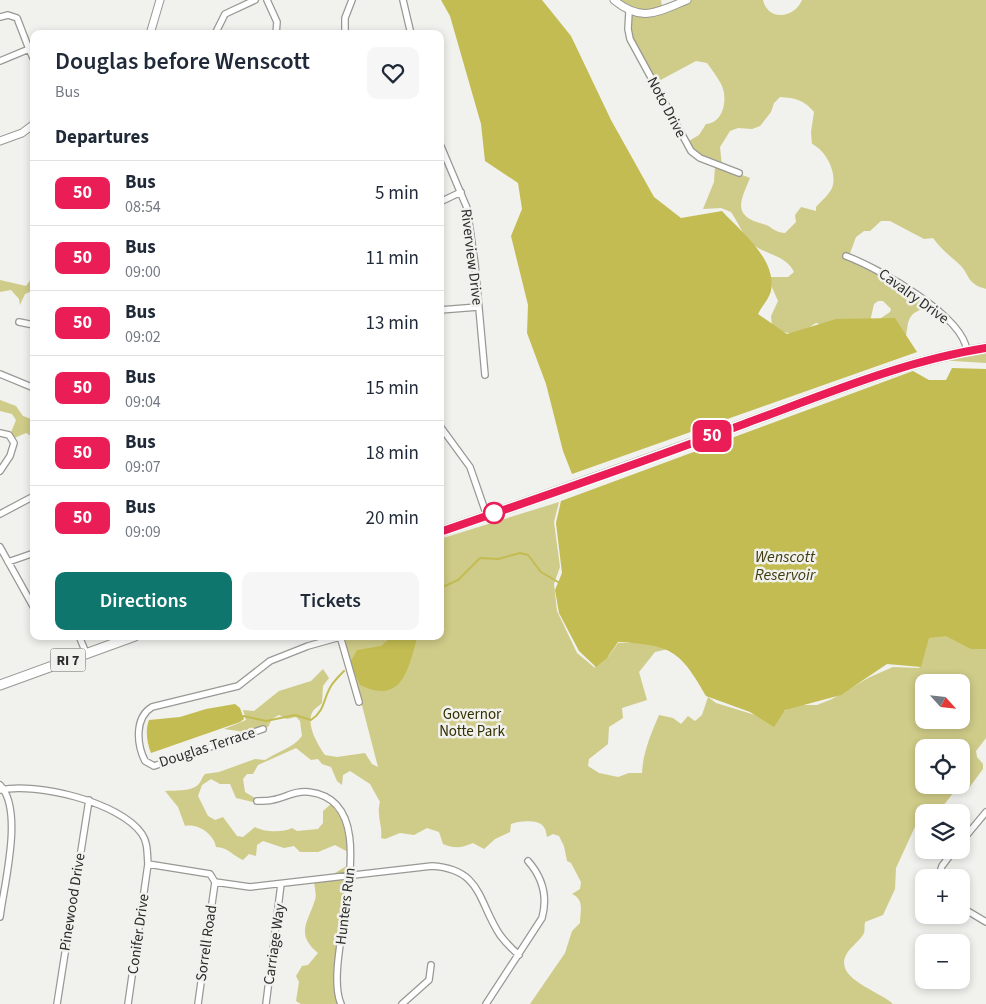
<!DOCTYPE html>
<html lang="en">
<head>
<meta charset="utf-8">
<style>
  body { margin:0; font-family:"Source Sans 3",sans-serif; background:#f6f6f7; color:#1f2937; height:100vh; display:flex; flex-direction:column; font-size:19px; white-space:nowrap }
  * { box-sizing:border-box; margin:0 }
  p { font-size:16px; color:#747a83 }
  .icon { flex:none; width:28px; height:28px; fill:none; stroke:currentColor; stroke-width:2; stroke-linecap:round; stroke-linejoin:round }
  .map { position:relative; flex:1; overflow:hidden }
  .panel { position:absolute; left:30px; top:30px; width:414px; height:610px; display:flex; flex-direction:column; background:#fff; border-radius:10px; box-shadow:0 2px 8px #0003 }
  .panel>* { flex:none }
  .badge { padding:0 10px; border-radius:8px; font-size:18px; line-height:32px }
  .needle { width:32px; rotate:117deg }
  .controls { position:absolute; left:915px; top:674px; display:grid; gap:10px }
  .controls a { display:grid; place-items:center; width:55px; height:55px; border-radius:10px; background:#fff; box-shadow:0 2px 8px #0003; font-size:25px }
  .map>.badge { position:absolute; translate:-50% -50%; box-shadow:0 0 0 2px #fff }
  h2 { padding:0 25px; font-size:19px; line-height:45px }
  .round { display:grid; place-items:center; flex:none; width:52px; height:52px; border-radius:10px; background:#f6f6f7 }
  .summary { display:flex; align-items:center; justify-content:space-between; height:85px; padding:0 25px }
  h1 { font-size:24px; font-weight:600; line-height:38px }
  .cta { display:flex; gap:10px; margin-top:auto; padding:10px 25px }
  .cta a { flex:1; height:58px; border-radius:10px; background:#0f766e; color:#fff; font-size:20px; font-weight:600; line-height:58px; text-align:center }
  .cta a+a { background:#f6f6f7; color:#1f2937 }
  ul { padding:0; list-style:none }
  li { display:flex; align-items:center; gap:15px; height:65px; padding:0 25px; border-top:1px solid #e0e1e3 }
  li div { flex:1 }
  li b { display:block; font-size:19px }
  li em { font-style:normal }
  li .badge { min-width:55px; font-weight:700; text-align:center }
  .map>svg:first-child { display:block }
</style>
</head>
<body>
<div class="map">
<svg width="986" height="1004" viewBox="0 0 986 1004">
  <rect width="100%" height="100%" fill="#f1f1ed"/>
  <path fill="#cfcb88" fill-rule="evenodd" d="M613,0H661L662,7L686,0H763C768,22 795,18 802,0H986V289C965,283 971,275 959,264C949,255 941,249 933,238L924,239L890,221H881L870,231H864L856,237L849,256L883,270L928,303C924,310 917,310 912,315C906,322 908,331 905,339L881,318L890,312L891,309L883,301H878L874,304L869,326L823,325L816,323C798,335 790,338 772,325L771,316L778,301L771,285V277H788L794,272C786,255 766,255 752,244C742,235 739,223 731,212L721,208L703,209L714,182L715,167L695,154L687,142L699,135L706,124C723,123 728,100 722,86C719,79 712,70 707,63L696,61L655,83L627,31L628,12ZM780,97C796,98 804,100 814,112L811,132L812,144C826,150 838,174 832,188C829,195 821,201 816,207V211L801,207L795,215L796,222L785,233C773,232 772,226 763,224C732,216 740,202 750,178L722,167L720,147L730,131L738,128L752,129L760,126L771,112L774,103Z
    M34,275V290L25,294L20,305L19,299L11,290L0,292V280L26,286Z
    M986,346V363L937,360Z
    M0,400L16,406L23,416L34,420V438L26,433L12,439L10,435L16,420L12,414L0,411Z
    M559,502L554,522L560,567L554,584L557,611L577,653L595,668L596,658L608,657L618,643H656L668,649L655,652L639,672L647,700L622,708L623,718L609,727L608,744L589,759L588,766L599,773L618,777L629,773H642C643,752 651,734 659,715L673,718L681,724L688,716L695,721L702,715L708,697L716,703L771,720L793,705H817L832,699L870,677L893,667L919,668C928,657 918,643 931,633H942L962,642L979,640L986,649V738L976,751L977,757L983,764V769L969,788L965,787L958,793H953C944,805 940,812 924,812L919,818L896,868L895,889L883,915L865,922C864,926 865,931 864,933C860,941 850,947 846,955C834,979 880,991 893,1004H530L565,953L572,931L580,923C580,911 585,900 572,894L580,889L581,882L571,863L567,861L564,846L559,836L553,834L547,837C546,833 546,829 543,826C538,819 518,821 511,824L510,832L495,839L484,849L473,843C461,848 455,849 443,844L439,832L427,828L414,835L400,833L385,839L381,838C383,826 376,816 380,802L370,784L350,771L343,775L342,785L337,781L331,767L322,764L318,759L311,760L296,748L258,765L253,774H247L243,779L245,792L258,800L253,802L236,798L230,784H220L211,779L202,785L198,796L208,816L215,820L223,817L237,836L243,837L255,827C263,832 283,833 292,828L297,831L318,829L323,823V811L331,804C370,823 335,945 337,982C337,989 339,997 342,1004H301L296,1001L299,982L296,976L302,966L308,965L318,953C295,934 308,922 315,900C317,894 314,886 314,880L327,878L348,865L350,853L335,845L318,852H300L294,846L284,848L263,841L257,845L256,856L249,854L243,860C233,856 228,847 216,847C214,834 198,823 185,826L178,807L165,791C174,790 190,792 198,785C201,782 202,777 205,774L219,772L255,759L265,760C277,752 293,748 302,736L300,721L296,717L287,719L279,715L272,719L268,727L245,732L224,729L246,720L243,710L254,711L279,691L311,681L323,669L329,678L323,686L322,703C320,705 315,708 313,711C305,724 318,745 325,755L337,757L365,753L372,764L378,767L344,636H440V539ZM924,682H961V720H924ZM924,748H961V785H924Z"/>
  <path fill="#c3bc52" d="M441,0H542L571,36L611,120L654,197L681,218L722,211C741,232 777,259 771,291C769,299 761,307 758,314L787,334L836,319L895,318L917,352L572,474L563,451L546,384L527,333L528,305L511,236L522,209L518,183L485,161L481,124L450,16Z
    M952,368L986,369V649H971L946,636L929,638L921,667L887,664L841,695L785,710L774,727L750,712L706,696C680,650 671,645 618,642L607,658L596,667L579,651L559,613L555,590L562,573L556,523L561,501L913,371L929,380H946Z
    M392,636H416V642C407,674 400,704 360,685L350,663L357,650L381,646Z
    M235,704L240,708L244,719L240,722L151,753C147,743 145,730 149,720L180,717L206,709Z"/>
  <g fill="none" stroke-linecap="round" stroke-linejoin="round">
    <path stroke="#c3bc52" stroke-width="2" d="M445,586L458,580L480,558L498,559L520,553L528,555L541,572L558,582
      M243,716L266,721L295,715L311,720C325,711 323,699 331,686C334,681 339,676 344,671"/>
    <defs>
      <path id="minor" d="M267,0L277,22L276,34
        M403,0L411,34
        M629,12L628,29L630,39L691,151L700,158L739,173
        M0,17L8,15L17,18L29,49L0,61
        M215,34L225,14L255,0
        M345,34V18L352,0
        M29,49L34,60
        M440,144L467,208L475,264L485,375
        M440,202L461,192
        M846,256C878,268 963,315 967,351
        M440,310L478,307
        M19,322L34,325
        M0,374L34,388
        M440,426L470,467L487,516
        M0,433L9,435L14,443L10,456L0,471
        M0,514L34,496
        M0,547L34,608
        M8,562L34,553
        M79,636L86,653
        M340,636L359,702
        M263,729L154,766L145,761C137,745 134,718 152,707L238,686L270,661L308,646L340,637
        M0,785C24,810 4,884 0,917
        M0,790C36,782 120,802 142,834C148,843 147,853 148,864L128,1004
        M257,801C262,801 268,801 272,800C285,798 295,790 309,792C393,802 320,957 341,1004
        M961,842L986,812
        M148,864L210,874L215,882
        M938,878L942,866L954,850
        M215,882L250,887L432,866C482,869 478,902 500,935C506,943 512,949 519,955
        M961,907L986,922
        M57,1004L89,800
        M198,1004L215,882
        M266,1004L281,884
        M402,1004L429,980L431,965
        M486,1004L542,918C548,896 543,878 528,861"/>
      <path id="tertiary" d="M614,0C642,23 657,12 687,0
        M150,34L160,0
        M0,141L22,133L34,124"/>
      <path id="primary" d="M440,532C542,497 643,461 744,424C823,395 903,361 986,348
        M0,685L135,636"/>
    </defs>
    <use href="#minor" stroke="#989894" stroke-width="8"/>
    <use href="#tertiary" stroke="#989894" stroke-width="9"/>
    <use href="#primary" stroke="#989894" stroke-width="11"/>
    <use href="#minor" stroke="#fff" stroke-width="5.5"/>
    <use href="#tertiary" stroke="#fff" stroke-width="7"/>
    <use href="#primary" stroke="#fff" stroke-width="9"/>
  </g>
  <g fill="none" stroke-linecap="round" stroke-linejoin="round">
    <defs>
      <path id="line" d="M440,532C542,497 643,462 744,424C823,395 903,361 986,348"/>
    </defs>
    <use href="#line" stroke="#fff" stroke-width="11"/>
    <use href="#line" stroke="#ea1d57" stroke-width="8"/>
  </g>
  <circle fill="#fff" stroke="#ea1d57" stroke-width="2.5" cx="494" cy="513" r="10"/>
  <g text-anchor="middle" stroke-width="5" stroke-linejoin="round" paint-order="stroke">
    <rect fill="#f1f1ed" stroke="#676765" stroke-width="1" x="50.5" y="648.5" width="35" height="23" rx="4"/>
    <g font-size="14" font-weight="bold" fill="#2c2c2b">
      <text x="68" y="665">RI 7</text>
    </g>
    <g font-size="15" fill="#2c2c2b" stroke="#f1f1ed">
      <text transform="translate(667 107) rotate(62)" y="5">Noto Drive</text>
      <text transform="translate(472 257) rotate(83)" y="5">Riverview Drive</text>
      <text transform="translate(914 296) rotate(36)" y="5">Cavalry Drive</text>
      <text transform="translate(207 747) rotate(-18)" y="5">Douglas Terrace</text>
      <text transform="translate(72 902) rotate(-81)" y="5">Pinewood Drive</text>
      <text transform="translate(345 906) rotate(-83)" y="5">Hunters Run</text>
      <text transform="translate(138 934) rotate(-82)" y="5">Conifer Drive</text>
      <text transform="translate(206 943) rotate(-82)" y="5">Sorrell Road</text>
      <text transform="translate(274 944) rotate(-82)" y="5">Carriage Way</text>
    </g>
    <g font-size="15" fill="#322f00" stroke="#f1f1ed">
      <text x="472" y="719">Governor<tspan x="472" dy="17">Notte Park</tspan></text>
    </g>
    <g font-size="16" font-style="italic" fill="#3f3b0e" stroke="#f1f1ed">
      <text x="785" y="562">Wenscott<tspan x="785" dy="18">Reservoir</tspan></text>
    </g>
  </g>
</svg>
<div class="controls">
<a><svg class="needle" viewBox="-14 -14 28 28"><path d="M0-13l5 13h-10z" fill="#e53935"/><path d="M0 13l5-13h-10z" fill="#747a83"/></svg></a>
<a><svg class="icon" aria-label="locate" viewBox="0 0 24 24"><circle cx="12" cy="12" r="6"/><path d="M12 2v4M12 18v4M2 12h4M18 12h4"/></svg></a>
<a><svg class="icon" aria-label="layers" viewBox="0 0 24 24"><path d="M12 4l9 5-9 5-9-5zM3 14l9 5 9-5"/></svg></a>
<a>+</a>
<a>−</a>
</div>
<b class="badge" style="left:712px;top:436px;background:#ea1d57;color:#fff">50</b>
<section class="panel">
<div class="summary"><div><h1>Douglas before Wenscott</h1><p>Bus</p></div><a class="round"><svg class="icon" aria-label="heart" viewBox="0 0 24 24"><path d="M12 20l-8-8c-3-5 5-10 8-4 3-6 11-1 8 4z"/></svg></a></div>
<h2>Departures</h2>
<ul>
<li><span class="badge" style="background:#ea1d57;color:#fff">50</span><div><b>Bus</b><p>08:54</p></div><em>5 min</em></li>
<li><span class="badge" style="background:#ea1d57;color:#fff">50</span><div><b>Bus</b><p>09:00</p></div><em>11 min</em></li>
<li><span class="badge" style="background:#ea1d57;color:#fff">50</span><div><b>Bus</b><p>09:02</p></div><em>13 min</em></li>
<li><span class="badge" style="background:#ea1d57;color:#fff">50</span><div><b>Bus</b><p>09:04</p></div><em>15 min</em></li>
<li><span class="badge" style="background:#ea1d57;color:#fff">50</span><div><b>Bus</b><p>09:07</p></div><em>18 min</em></li>
<li><span class="badge" style="background:#ea1d57;color:#fff">50</span><div><b>Bus</b><p>09:09</p></div><em>20 min</em></li>
</ul>
<div class="cta"><a>Directions</a><a>Tickets</a></div>
</section>
</div>
</body>
</html>
